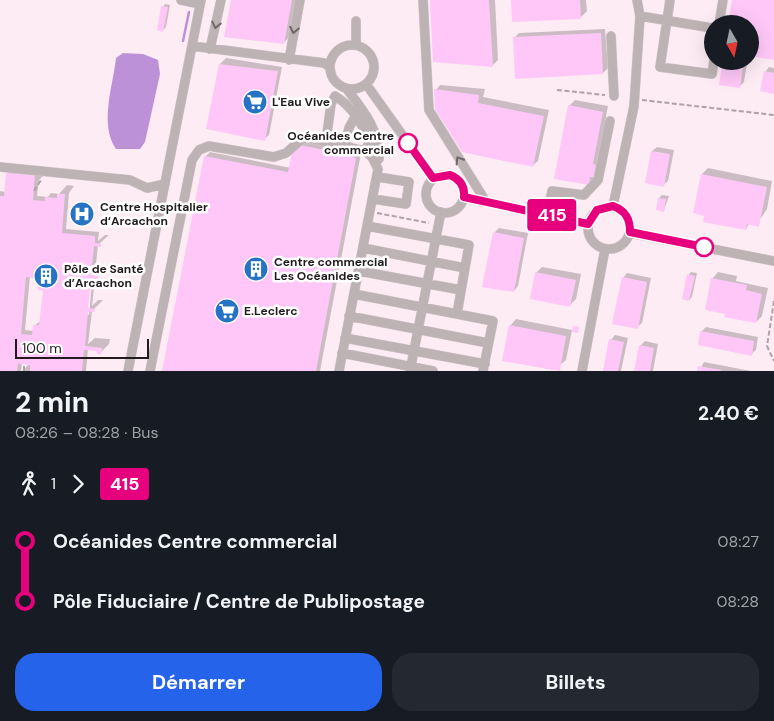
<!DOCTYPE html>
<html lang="fr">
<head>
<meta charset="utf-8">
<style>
  body { margin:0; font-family:"DM Sans",sans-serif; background:#242831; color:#f1f3f6; height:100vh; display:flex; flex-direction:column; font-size:19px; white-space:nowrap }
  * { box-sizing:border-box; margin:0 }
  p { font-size:16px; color:#9ea1a6 }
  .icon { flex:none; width:28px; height:28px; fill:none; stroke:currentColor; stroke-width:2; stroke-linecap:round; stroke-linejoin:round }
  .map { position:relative; height:371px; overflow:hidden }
  .drawer { display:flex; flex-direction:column; background:#171b24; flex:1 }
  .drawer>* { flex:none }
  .badge { padding:0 10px; border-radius:4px; font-size:18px; line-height:32px }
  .needle { width:32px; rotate:171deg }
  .tools { position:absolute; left:704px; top:15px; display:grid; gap:10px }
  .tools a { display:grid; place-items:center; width:55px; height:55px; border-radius:50%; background:#171b24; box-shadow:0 5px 20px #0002; font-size:25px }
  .scale { position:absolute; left:15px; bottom:12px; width:134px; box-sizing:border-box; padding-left:5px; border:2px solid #221b1e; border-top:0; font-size:14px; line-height:18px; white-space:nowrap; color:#221b1e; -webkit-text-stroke:4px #fff; paint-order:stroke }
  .map>.badge { position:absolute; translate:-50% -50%; box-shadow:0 0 0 2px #fff }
  .legs { display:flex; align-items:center; gap:8px; height:55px; padding:0 15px; font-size:16px }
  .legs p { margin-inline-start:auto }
  .headline { display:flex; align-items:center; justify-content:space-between; height:85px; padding:0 15px }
  h1 { font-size:28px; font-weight:700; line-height:38px }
  .primary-button { display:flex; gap:10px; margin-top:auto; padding:10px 15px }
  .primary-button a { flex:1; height:58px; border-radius:20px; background:#2563eb; color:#fff; font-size:20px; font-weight:700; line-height:58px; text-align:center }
  .primary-button a+a { background:#242831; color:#f1f3f6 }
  ul { padding:0 15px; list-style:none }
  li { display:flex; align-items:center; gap:18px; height:60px; font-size:19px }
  li i { display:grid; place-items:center; width:8px; height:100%; margin:0 6px; background:currentColor }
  li i::after { content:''; width:12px; height:12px; margin:-6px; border:4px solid; border-radius:50%; background:#171b24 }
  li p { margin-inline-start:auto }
  li:first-child i { background:linear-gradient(#0000 50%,currentColor 0) }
  li:last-child i { background:linear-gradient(currentColor 50%,#0000 0) }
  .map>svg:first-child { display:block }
</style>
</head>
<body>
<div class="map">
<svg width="774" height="371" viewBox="0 0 774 371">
  <rect width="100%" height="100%" fill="#fdecf3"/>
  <path fill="#bc91d8" d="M123,53L143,54L158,60L160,74L145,142L140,149H116C99,124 113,86 116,58Z"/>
  <path fill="#0003" fill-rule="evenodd" d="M232,0H297L290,37L283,43Z
    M431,0H495L498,60L492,66Z
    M512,0H586L587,11L581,17Z
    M165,4L170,5L166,27L163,30V7Z
    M605,29L608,68L603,73L514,38L519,33Z
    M226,58L282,67L269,135L264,139L220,64Z
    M727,61L747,63L744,82L739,87L723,65Z
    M769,67L774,68V92L765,72Z
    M440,85L485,89L483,97L549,110L538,161L533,165L436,90Z
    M575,100L608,106L595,178L588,184L569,106Z
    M303,140L361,153L320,371H164L205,157L210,152L291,168Z
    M657,147L674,150L668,181L663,185L646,182L652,151Z
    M16,164L44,167L43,176L39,180L37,196L48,197L51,193L59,194L67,185L74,186L69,193L66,229L99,232L98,241L105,235H109L98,245L95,273L102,266L106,267L97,278H95L92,306L98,300H103L92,311L88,344L95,338L110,339L109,344L100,353L98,350L88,349L86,371H22L29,364L22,363L21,371H0V191L6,192L8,173ZM91,272H93L89,315L86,314ZM30,276L40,277L44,290L41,321L35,325L34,331L25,330Z
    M708,168L772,181L767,209L761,218L749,223L746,229L702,174Z
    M662,195L669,196L664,210L659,198Z
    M499,228L528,233L518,286L514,291L495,232Z
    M542,267L581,274L576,299L570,305L536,273Z
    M691,272L697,273L692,297L689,300V274Z
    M718,272L737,276L736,281L768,288L762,316L756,322L726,313L712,279Z
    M627,273L651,278L642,323L637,327L623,278Z
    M516,319L572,330L566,360L554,370L503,360L510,326Z
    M706,327L758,337L756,350L751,354L699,344L702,331Z
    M615,335L628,338L621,371H604L611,340Z
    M645,341L658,344L653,371H635L640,346Z
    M704,362L751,371H699Z"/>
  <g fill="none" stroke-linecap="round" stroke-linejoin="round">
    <path stroke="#bc91d8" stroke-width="2.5" d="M183,41L189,12"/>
  </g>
  <path fill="#fec7f7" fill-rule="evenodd" d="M231,0H292L284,44L224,37Z
    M430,0H489L493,67L433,62Z
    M511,0H580L581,19L512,22Z
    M732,0H774V60L750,56V24H728Z
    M161,6L168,7L163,32L157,30Z
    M601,33L603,74L515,79L513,37Z
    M219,64L278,71L265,141L206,129Z
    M722,65L743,68L740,88L719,85Z
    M764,71L774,73V94L760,91Z
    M434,89L479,95L478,103L544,116L533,167L462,152L435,109Z
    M568,105L603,112L593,164L597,165L594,177H590L589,185L554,179Z
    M299,145L351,155L356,159L316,371H162L204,156L288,172L293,147Z
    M651,151L670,154L664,187L645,183Z
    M6,173L35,175L33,200L45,201V197L57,198V194H65L62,233L95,236V243L101,244V247L94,246L91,275H98V279H91L88,308L95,309L94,312H88L85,346L102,348L101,355L97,354V351L84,350L82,371H30V365L18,364L17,371H0V196H4ZM26,277L39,279L38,290L43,291L39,325H33L32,335L21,334Z
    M701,174L767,187L759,227L747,224L746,230L703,222L704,216L693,213Z
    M658,198L666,199L664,212L656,210Z
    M493,232L524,238L514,292L482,287Z
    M535,272L576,280L570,307L530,299Z
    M687,274L695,276L689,301L682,299Z
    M622,277L647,282L638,329L612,324Z
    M711,278L747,285L746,290L762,294L756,323L724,317L725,314L705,310Z
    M509,325L566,336L560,371L502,361Z
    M573,326L579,327L578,333L572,332Z
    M700,331L754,341L752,356L698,345Z
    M609,339L624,342L618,371H603Z
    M639,345L654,348L650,371H634Z
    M698,366L721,370V371H697Z"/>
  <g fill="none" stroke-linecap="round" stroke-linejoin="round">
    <defs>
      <path id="minor" d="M181,0L200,4
        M423,0L429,110L483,197L482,202
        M670,0L660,67L712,74L714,61
        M640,16L712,28
        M719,24L723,0
        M611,36L614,96
        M356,45V21
        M330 67a22 22 0 1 1 44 0a22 22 0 1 1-44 0Z
        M192,46L324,63L330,67
        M210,49L221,0
        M289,60L300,0
        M366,84L433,178
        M346,88C363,110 380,130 379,159L375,162
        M326,141L331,104L335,96C353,107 363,124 369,143L365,151
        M345,145L349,128L356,115
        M0,167L130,180L147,188L165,184
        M426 194a19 19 0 1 1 38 0a19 19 0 1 1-38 0Z
        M464,197L588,224
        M373,199L406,204L409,182L378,177
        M613,206L634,106L640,16L637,0
        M588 228a21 21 0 1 1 42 0a21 21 0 1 1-42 0Z
        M547,214L552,191L584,195L598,180L610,121
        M367,226L469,245L457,314
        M630,233L774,261
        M363,248L465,268
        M359,271L461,290
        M354,294L493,321L483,371
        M349,316L488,343
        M345,338L485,364
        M342,353L433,371
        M128,371L201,0
        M150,371L192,160L199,150L209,146L274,157L286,153L302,139L311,138L365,151L372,157L378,169L339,371
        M410,371L441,212
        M582,371L605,249"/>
    </defs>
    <use href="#minor" stroke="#d6c6cd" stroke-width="10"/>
    <path stroke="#afa2a7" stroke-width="2" stroke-dasharray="5 2.5" stroke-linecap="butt" d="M557,90L605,95
      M642,100L774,115
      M34,191L41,180
      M377,213L429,223
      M774,301L767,346L774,361
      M24,371V364"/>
    <use href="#minor" stroke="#bdb3b4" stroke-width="9"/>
  </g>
  <defs><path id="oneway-chevron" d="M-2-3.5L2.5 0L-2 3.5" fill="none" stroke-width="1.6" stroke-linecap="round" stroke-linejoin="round" transform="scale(1.25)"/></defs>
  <g stroke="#706769">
    <use href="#oneway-chevron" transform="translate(216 25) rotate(102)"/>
    <use href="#oneway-chevron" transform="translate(294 30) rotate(101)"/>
    <use href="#oneway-chevron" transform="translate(459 160) rotate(-122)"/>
  </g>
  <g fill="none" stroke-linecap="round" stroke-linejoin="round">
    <defs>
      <path id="line-1" d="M408,143L433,178L450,175C460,179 465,186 464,197L588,224L597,210L613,206C626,211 630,219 630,232L704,247"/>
    </defs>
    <use href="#line-1" stroke="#fff" stroke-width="11"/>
    <use href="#line-1" stroke="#e6007e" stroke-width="8"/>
  </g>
  <defs>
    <symbol id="supermarket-disc" viewBox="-11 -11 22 22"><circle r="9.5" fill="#2673c3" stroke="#fff"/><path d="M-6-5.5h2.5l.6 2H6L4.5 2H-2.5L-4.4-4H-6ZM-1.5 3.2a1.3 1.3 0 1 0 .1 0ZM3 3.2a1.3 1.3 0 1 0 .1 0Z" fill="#fff"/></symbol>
    <symbol id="hospital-disc" viewBox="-11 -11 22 22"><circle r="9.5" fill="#2673c3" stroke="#fff"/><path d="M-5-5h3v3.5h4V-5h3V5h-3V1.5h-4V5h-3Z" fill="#fff"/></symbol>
    <symbol id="building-disc" viewBox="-11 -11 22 22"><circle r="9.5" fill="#2673c3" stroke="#fff"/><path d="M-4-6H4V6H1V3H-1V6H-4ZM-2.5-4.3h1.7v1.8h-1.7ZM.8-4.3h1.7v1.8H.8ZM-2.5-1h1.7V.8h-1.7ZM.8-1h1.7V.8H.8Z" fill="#fff"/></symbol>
  </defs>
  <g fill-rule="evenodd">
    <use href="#supermarket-disc" x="241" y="88" width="28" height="28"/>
    <use href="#hospital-disc" x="68" y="200" width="28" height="28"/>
    <use href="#building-disc" x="242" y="255" width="28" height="28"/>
    <use href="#building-disc" x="32" y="262" width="28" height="28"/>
    <use href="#supermarket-disc" x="213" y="297" width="28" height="28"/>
  </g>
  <g fill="#fff" stroke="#e6007e" stroke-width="2.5">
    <circle cx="408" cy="143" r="9"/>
    <circle cx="704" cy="247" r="9"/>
  </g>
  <g text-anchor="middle" stroke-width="5" stroke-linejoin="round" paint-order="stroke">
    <g font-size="12" font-weight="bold" fill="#221b1e" stroke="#fff" text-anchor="start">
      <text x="272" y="106">L'Eau Vive</text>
      <text x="100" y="211">Centre Hospitalier<tspan x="100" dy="14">d‘Arcachon</tspan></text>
      <text x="274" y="266">Centre commercial<tspan x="274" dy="14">Les Océanides</tspan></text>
      <text x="64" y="273">Pôle de Santé<tspan x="64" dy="14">d’Arcachon</tspan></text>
      <text x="244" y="315">E.Leclerc</text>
    </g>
    <g font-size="12" font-weight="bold" fill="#221b1e" stroke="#fff" text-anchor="end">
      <text x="394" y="140">Océanides Centre<tspan x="394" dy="14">commercial</tspan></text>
    </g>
  </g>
</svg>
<div class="tools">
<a><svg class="needle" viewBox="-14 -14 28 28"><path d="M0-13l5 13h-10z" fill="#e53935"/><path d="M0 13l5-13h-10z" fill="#9ea1a6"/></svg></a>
</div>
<div class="scale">100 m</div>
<b class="badge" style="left:552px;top:215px;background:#e6007e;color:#fff">415</b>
</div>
<section class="drawer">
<div class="headline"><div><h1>2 min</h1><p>08:26 – 08:28 · Bus</p></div><b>2.40 €</b></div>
<div class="legs"><svg class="icon" aria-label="walk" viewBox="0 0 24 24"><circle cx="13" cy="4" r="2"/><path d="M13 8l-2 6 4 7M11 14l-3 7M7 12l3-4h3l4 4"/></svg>1<svg class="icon" aria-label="forward" viewBox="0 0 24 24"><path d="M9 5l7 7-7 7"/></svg><b class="badge" style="background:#e6007e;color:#fff">415</b></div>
<ul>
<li><i style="color:#e6007e"></i><b>Océanides Centre commercial</b><p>08:27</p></li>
<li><i style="color:#e6007e"></i><b>Pôle Fiduciaire / Centre de Publipostage</b><p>08:28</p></li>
</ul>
<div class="primary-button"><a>Démarrer</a><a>Billets</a></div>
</section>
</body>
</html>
